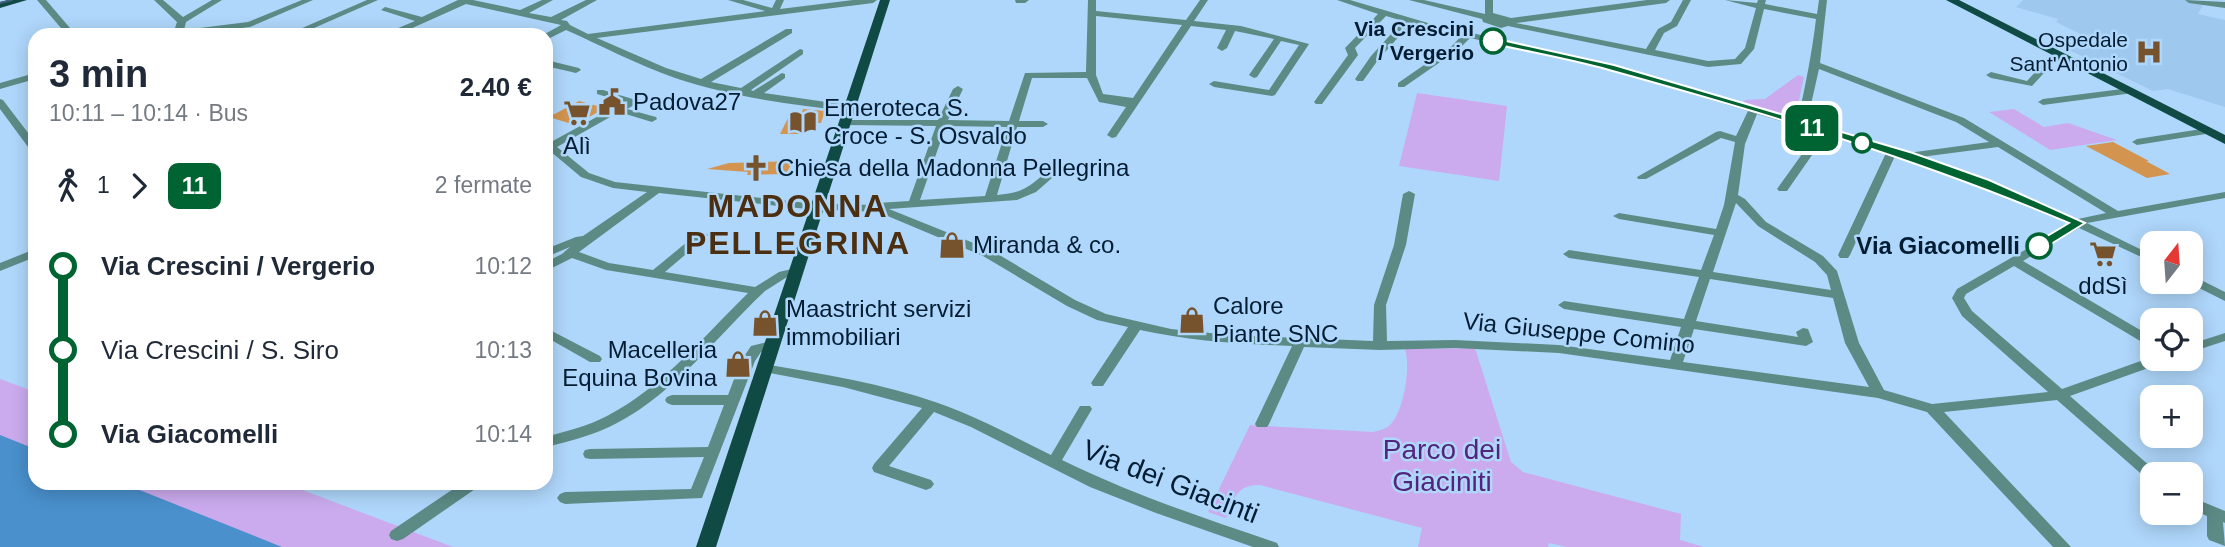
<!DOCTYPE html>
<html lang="it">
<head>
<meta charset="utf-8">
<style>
  body { margin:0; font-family:Helvetica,sans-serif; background:#f6f6f7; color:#1f2937; height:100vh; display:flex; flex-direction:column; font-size:26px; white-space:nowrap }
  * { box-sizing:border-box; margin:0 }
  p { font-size:23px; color:#747a83 }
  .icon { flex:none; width:38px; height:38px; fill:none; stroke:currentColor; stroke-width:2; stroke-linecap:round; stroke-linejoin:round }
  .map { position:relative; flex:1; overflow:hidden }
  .drawer { position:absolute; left:28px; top:28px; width:525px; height:462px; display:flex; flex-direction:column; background:#fff; border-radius:21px; box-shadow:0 4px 18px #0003 }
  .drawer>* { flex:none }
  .badge { padding:0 14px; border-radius:10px; font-size:24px; line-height:46px }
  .needle { width:46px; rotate:17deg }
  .fabs { position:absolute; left:2140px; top:231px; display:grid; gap:14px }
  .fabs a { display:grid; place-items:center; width:63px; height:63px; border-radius:14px; background:#fff; box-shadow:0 4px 18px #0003; font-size:35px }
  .map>.badge { position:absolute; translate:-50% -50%; box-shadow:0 0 0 4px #fff }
  .legs { display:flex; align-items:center; gap:10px; height:77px; padding:0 21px; font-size:23px }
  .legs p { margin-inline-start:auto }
  .overview { display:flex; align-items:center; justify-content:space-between; height:119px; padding:0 21px }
  h1 { font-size:38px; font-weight:600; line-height:52px }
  ul { padding:0 21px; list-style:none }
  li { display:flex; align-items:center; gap:24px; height:84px; font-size:26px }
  li i { display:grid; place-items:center; width:10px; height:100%; margin:0 9px; background:currentColor }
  li i::after { content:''; width:18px; height:18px; margin:-9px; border:5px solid; border-radius:50%; background:#fff }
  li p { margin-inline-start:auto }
  li:first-child i { background:linear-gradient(#0000 50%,currentColor 0) }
  li:last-child i { background:linear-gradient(currentColor 50%,#0000 0) }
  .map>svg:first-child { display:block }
</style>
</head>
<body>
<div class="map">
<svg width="2225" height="547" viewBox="0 0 2225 547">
  <rect width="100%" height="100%" fill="#afd7fb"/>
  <path fill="#9ec8ee" d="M2023,0H2185L2204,3L2198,14L2225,20V107L2168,89L2153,91L2063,47L2097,42L2056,22L2058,19L2016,7Z"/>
  <path fill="#cbabee" d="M1798,75L1804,77L1795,118L1741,105L1745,100L1765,99Z
    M1417,93L1507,106L1499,181L1399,166Z
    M2014,109L2044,127L2068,123L2117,140L2050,150L1989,112Z
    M1475,348L1511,462L1523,472L1681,514L1680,540L1704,547H1567L1549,543L1548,547H1418L1422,528L1260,485C1235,485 1235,499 1226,518L1208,512L1250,425L1373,432C1378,431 1385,429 1389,426C1404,413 1411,366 1405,349Z
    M0,379L35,392V483H284L453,547H0Z"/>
  <path fill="#4990cc" d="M0,435L35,449V483H122L282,547H0Z"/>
  <path fill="#d3944f" d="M579,101L605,108L575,125L549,117Z
    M803,109L825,111L821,123H810L806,134H780L788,118H800Z
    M2113,142L2149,161H2146L2170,174L2147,178L2086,146Z
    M793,161L786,174L747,175L748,172L707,169L729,163Z"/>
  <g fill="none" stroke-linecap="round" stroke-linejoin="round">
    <path fill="#5c8b85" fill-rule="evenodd" d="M37,0H46L76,35H67Z
      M154,0H163L183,17L212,0H222L186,22L184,30L248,22L302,0H313L250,27L185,35H160L174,31L177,22Z
      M367,0H378L298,35H286Z
      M458,0H473L520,10L542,0H553L529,13L551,17L586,0H597L561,20L567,21L570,25L588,34L765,11L728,0H743L772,8L776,0H784L780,9L853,0H877L873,3L597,38L666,68L701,79L786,29H792V33L711,82L741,88L800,49L803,50V54L751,90L753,91L782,73L785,74V78L764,93L854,106V110L850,111C791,105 732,97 675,78C638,65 602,46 566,30L546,40V35H543L561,25L466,4L399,34L396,33V29L415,21L381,10L385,7L422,17Z
      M1015,0H1029L1025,3H1016Z
      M1088,0H1096V11L1186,20L1200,0H1208L1194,21L1241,26L1309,44L1275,95L1272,96L1214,87L1209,84L1214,81L1269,90L1299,45L1281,41L1257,77L1254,78L1249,75L1274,39L1235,31L1227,48L1222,51L1217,48L1226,30L1191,26L1116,137L1112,138L1107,135L1126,107L1099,102L1087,78H1032L1019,121H1043L1048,124L1043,127H1017L997,195C1020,193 1027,189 1044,174H1052L1053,176L1052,178L1036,192L1017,200L889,209L991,250L1075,300L1106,314L1171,329L1230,335L1373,341L1374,305L1394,245L1403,194L1409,191L1415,194L1406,245L1386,305L1387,341L1455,340L1559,345L1670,360L1681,327L1564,309L1558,305L1564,301L1684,319L1699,277L1569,258L1563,254L1569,250L1701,270L1714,235L1619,219L1613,216L1619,213L1716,229L1724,205L1735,142L1721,138L1646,179H1638L1637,177L1716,132L1720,131L1736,136L1748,111L1608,69L1470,38L1459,49L1404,87H1398V83L1453,45L1461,36L1411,23L1378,60L1363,81H1357L1355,79L1371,56L1403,21L1386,16L1355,48L1358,55L1322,104H1316L1314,102L1348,55L1345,48L1347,46L1378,14L1337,0H1350L1428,23L1613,65L1798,120C1805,87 1812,53 1816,19L1764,9L1754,49L1741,64L1708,67L1508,26L1501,28L1483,22L1482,19L1409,0H1424L1485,14V0H1493V13L1511,18L1647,0H1670L1666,3L1516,23L1646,49L1658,29L1671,22L1683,0H1691L1677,26L1664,33L1655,50L1708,61L1735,59L1745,48L1756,8L1725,0L1757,3L1758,0H1766L1765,4L1817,14L1819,0H1827L1820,63L1964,118L2118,211L2225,192V198L2087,223L2152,255V262L2079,228L2023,261L2152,337V346L2147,345L2014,266L1966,294L1964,298L1972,311L2062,389L2152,357V359H2167L2165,362L2070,396L2159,474H2152V480L2147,479L2057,400L1944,412L2071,547H2053L1927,412L1878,398L1559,353L1455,348L1380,350L1304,347L1269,424L1267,427H1257L1255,424L1292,346C1240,344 1190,341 1140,330L1103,386H1093L1091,383L1128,327L1097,320L1067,306L983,256L878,212L807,209L659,193L579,252L609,263L653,270L698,233L702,231L708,235L706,237L665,272L755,287L779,272L796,268L802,272L800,275L787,277L765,291C718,335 676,392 617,423C595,435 570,441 546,447V437C567,431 588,426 607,416C663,387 704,336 748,293L606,270L572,258L546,271V262L562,254L570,247L546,257V249L576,237L583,236L647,192L613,188L581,177L550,151L546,152V140L551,142L624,102L597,94V90H603L636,100V104L627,109L656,117L657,119L652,122L619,112L557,147L589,173L615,182L807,203L872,205L877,203L909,201L936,126L845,125L841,124V120H938L953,89L958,86L963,89L948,120L1009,121L1025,73L1086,72ZM1096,16L1182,25L1133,98L1103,94L1096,75ZM1819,69L1956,122L1989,142L1908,153L1807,122ZM1757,114L1818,132L1777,189L1779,191H1787L1826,135L1886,153L1838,255L1840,258H1848L1850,255L1895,156L1981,185L2070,224L1957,289L1952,298L1962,316L2048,392L1932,404L1884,390L1859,343L1837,271L1823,256L1766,222L1745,199L1738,195L1745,144ZM946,126L1007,127L985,196L920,200ZM1998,147L2106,213L2078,219L1989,181L1921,157ZM1736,203L1758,226L1815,262L1827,275L1831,290L1713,272ZM1710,279L1833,298L1845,343L1869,387L1683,362L1694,329L1806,346L1813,342L1808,329L1803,328L1796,332L1798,337L1696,321Z
      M2185,0L2225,2V8L2189,3Z
      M2064,54L2067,55V59L2055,61L2032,86L1991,78L1986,75L1991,72L2027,81L2049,57Z
      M546,60L579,68L581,70L576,73L546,66Z
      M35,73V79L0,89V83Z
      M2130,88L2135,91L2133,93L2043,105L2038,102L2043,99Z
      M0,99L3,100L35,142V152L31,151L0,109Z
      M2208,128L2213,131L2212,133L2137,145L2132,142L2137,139Z
      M35,249V257L0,271V263Z
      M2191,275L2225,292V301L2187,282H2191Z
      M546,328L600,356L602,359L600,362H590L546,337Z
      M2225,333V341L2191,352V344Z
      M771,341L778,345L776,348L761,352L755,361L702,498L565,504L560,502L557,498L560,494L565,492L691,489L704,457L590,459L585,458L583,454L585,450L590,449L708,447L724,405H672L667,403L665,400L667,397L672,395H728L741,361L751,346Z
      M764,364C822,374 882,383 938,403C977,417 1013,436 1051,455L1080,406H1090L1092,409L1062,460C1131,494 1204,518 1277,543L1279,547H1253L1156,513L1090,487L971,427L934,412L889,466L931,480L934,484L931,488L926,490L874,472L872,468L874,464L922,408L843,387L759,371L757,368Z
      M462,483H481L478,487L403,539L397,541L391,539L389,535L391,531Z
      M2191,497L2225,511V523L2223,522L2225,546L2209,540L2207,536V516L2191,509Z"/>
    <path fill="#0f4a45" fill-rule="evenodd" d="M8,0H27L0,8V2Z
      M880,0H890L716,547H696Z
      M1946,0H1959L2225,135V144Z"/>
    <path stroke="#405f7a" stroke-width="2" d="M0,3L12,0"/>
  </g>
  <path fill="#006332" stroke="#fff" stroke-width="2" d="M1493,38L1614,65L1913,153L1989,180L2085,223L2043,249H2034V244L2069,223C1920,160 1765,113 1609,70C1570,59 1529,52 1490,43V39Z"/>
  <defs>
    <symbol id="hospital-bare" viewBox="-9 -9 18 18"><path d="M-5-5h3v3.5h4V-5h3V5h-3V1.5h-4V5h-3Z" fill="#77532d" stroke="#afd7fb" stroke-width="2.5" paint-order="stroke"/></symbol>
    <symbol id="civic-bare" viewBox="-9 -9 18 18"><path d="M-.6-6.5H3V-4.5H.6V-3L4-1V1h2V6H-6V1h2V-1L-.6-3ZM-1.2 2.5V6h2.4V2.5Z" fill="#77532d" stroke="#afd7fb" stroke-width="2.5" paint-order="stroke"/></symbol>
    <symbol id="supermarket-bare" viewBox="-9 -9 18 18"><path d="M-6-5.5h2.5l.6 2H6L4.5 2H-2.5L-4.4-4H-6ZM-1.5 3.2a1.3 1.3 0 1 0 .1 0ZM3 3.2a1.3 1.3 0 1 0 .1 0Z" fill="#77532d" stroke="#afd7fb" stroke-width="2.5" paint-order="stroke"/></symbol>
    <symbol id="library-bare" viewBox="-9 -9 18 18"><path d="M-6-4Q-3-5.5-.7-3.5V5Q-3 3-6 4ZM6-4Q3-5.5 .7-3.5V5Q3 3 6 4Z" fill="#77532d" stroke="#afd7fb" stroke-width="2.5" paint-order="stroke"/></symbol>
    <symbol id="church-bare" viewBox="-9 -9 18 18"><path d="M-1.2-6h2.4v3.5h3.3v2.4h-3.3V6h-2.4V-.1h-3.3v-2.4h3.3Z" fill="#77532d" stroke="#afd7fb" stroke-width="2.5" paint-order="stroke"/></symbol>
    <symbol id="shop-bare" viewBox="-9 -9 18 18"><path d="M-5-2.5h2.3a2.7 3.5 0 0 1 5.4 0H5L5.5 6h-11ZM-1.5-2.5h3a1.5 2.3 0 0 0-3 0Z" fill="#77532d" stroke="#afd7fb" stroke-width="2.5" paint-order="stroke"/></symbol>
  </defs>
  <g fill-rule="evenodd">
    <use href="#hospital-bare" x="2130" y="33" width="38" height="38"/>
    <use href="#civic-bare" x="593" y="83" width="38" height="38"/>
    <use href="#supermarket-bare" x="558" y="94" width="38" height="38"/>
    <use href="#library-bare" x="784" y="103" width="38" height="38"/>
    <use href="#church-bare" x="737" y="149" width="38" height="38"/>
    <use href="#shop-bare" x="933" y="226" width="38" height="38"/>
    <use href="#supermarket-bare" x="2084" y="235" width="38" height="38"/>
    <use href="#shop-bare" x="1173" y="301" width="38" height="38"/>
    <use href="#shop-bare" x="746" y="304" width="38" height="38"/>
    <use href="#shop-bare" x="719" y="345" width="38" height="38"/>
  </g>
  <g fill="#fff" stroke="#006332" stroke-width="3.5">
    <circle cx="1493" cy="41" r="12"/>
    <circle cx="1862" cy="143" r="9"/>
    <circle cx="2039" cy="246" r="12"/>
  </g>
  <g text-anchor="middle" stroke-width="5" stroke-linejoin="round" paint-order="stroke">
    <g font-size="21" font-weight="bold" fill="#021d33" stroke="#afd7fb" text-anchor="end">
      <text x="1474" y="36">Via Crescini<tspan x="1474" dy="24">/ Vergerio</tspan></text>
    </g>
    <g font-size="21" fill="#021d33" stroke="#afd7fb" text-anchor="end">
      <text x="2128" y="47">Ospedale<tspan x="2128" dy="24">Sant'Antonio</tspan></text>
    </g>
    <g font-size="24" fill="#021d33" stroke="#afd7fb" text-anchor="start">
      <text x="633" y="110">Padova27</text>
      <text x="824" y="116">Emeroteca S.<tspan x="824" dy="28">Croce - S. Osvaldo</tspan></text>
      <text x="577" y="154" text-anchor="middle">Alì</text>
      <text x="777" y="176">Chiesa della Madonna Pellegrina</text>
      <text x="973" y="253">Miranda &amp; co.</text>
      <text x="2103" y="294" text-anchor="middle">ddSì</text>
      <text x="1213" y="314">Calore<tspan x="1213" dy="28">Piante SNC</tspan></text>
      <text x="786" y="317">Maastricht servizi<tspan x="786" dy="28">immobiliari</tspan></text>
      <text x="717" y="358" text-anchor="end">Macelleria<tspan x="717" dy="28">Equina Bovina</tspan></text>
    </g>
    <g font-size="24" font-weight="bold" fill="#021d33" stroke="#afd7fb" text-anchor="end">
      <text x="2020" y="254">Via Giacomelli</text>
    </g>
    <g font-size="24" fill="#021d33" stroke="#afd7fb">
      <text transform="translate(1579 333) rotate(6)" y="8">Via Giuseppe Comino</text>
    </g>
    <g font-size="28" fill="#54237c" stroke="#afd7fb">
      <text x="1442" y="459">Parco dei<tspan x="1442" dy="32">Giaciniti</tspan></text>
    </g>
    <g font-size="28" fill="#021d33" stroke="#afd7fb">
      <text transform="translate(1171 481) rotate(21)" y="10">Via dei Giacinti</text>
    </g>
    <g font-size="32" font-weight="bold" letter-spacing="2" fill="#4b2f10" stroke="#afd7fb">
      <text x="798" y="217">MADONNA<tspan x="798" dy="37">PELLEGRINA</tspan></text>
    </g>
  </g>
</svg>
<div class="fabs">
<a><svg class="needle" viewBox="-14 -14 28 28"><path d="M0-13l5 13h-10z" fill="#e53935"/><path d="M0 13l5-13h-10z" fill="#747a83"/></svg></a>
<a><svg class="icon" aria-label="locate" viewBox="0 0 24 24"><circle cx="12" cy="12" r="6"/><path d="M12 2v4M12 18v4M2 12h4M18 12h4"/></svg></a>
<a>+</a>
<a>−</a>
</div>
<b class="badge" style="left:1812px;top:128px;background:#006332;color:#fff">11</b>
<section class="drawer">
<div class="overview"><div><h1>3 min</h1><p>10:11 – 10:14 · Bus</p></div><b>2.40 €</b></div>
<div class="legs"><svg class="icon" aria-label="walk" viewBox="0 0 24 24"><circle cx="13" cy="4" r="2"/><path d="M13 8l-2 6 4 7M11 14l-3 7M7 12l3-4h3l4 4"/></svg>1<svg class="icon" aria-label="forward" viewBox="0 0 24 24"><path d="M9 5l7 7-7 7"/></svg><b class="badge" style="background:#006332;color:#fff">11</b><p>2 fermate</p></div>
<ul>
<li><i style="color:#006332"></i><b>Via Crescini / Vergerio</b><p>10:12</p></li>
<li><i style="color:#006332"></i><span>Via Crescini / S. Siro</span><p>10:13</p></li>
<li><i style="color:#006332"></i><b>Via Giacomelli</b><p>10:14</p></li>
</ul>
</section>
</div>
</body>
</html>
